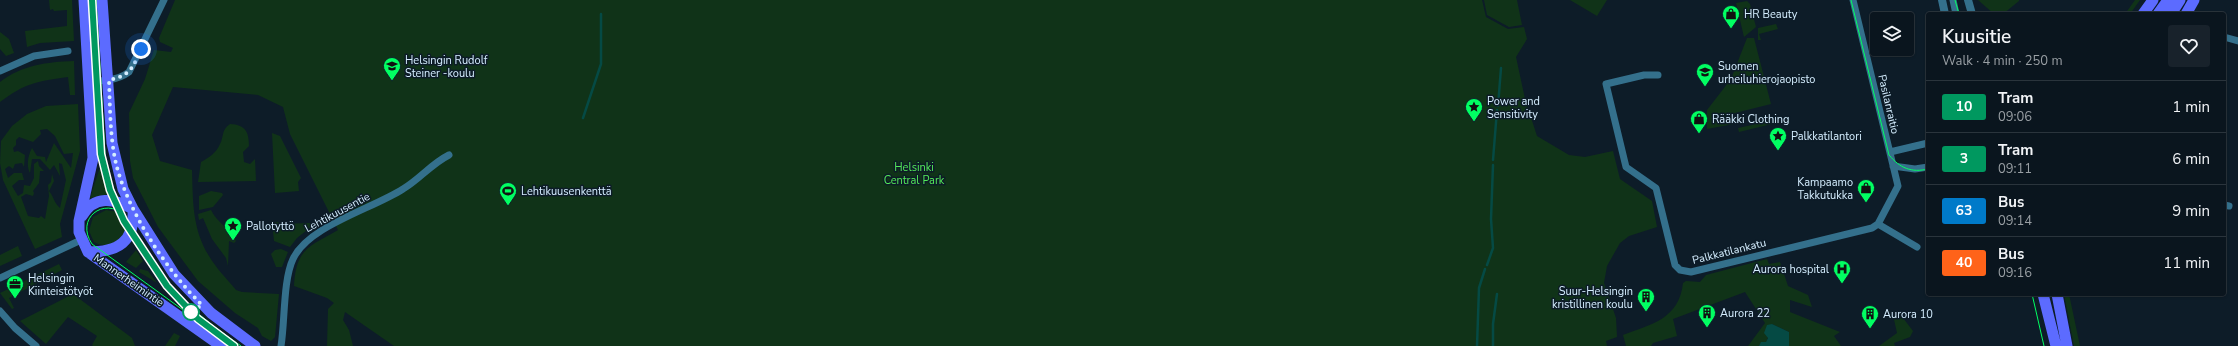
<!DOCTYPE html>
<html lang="en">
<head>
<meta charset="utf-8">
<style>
  body { margin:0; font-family:"Nunito Sans",sans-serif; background:#18222b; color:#f1f3f6; height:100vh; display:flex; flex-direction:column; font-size:15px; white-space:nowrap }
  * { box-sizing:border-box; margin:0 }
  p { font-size:13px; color:#999fa4 }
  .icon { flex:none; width:22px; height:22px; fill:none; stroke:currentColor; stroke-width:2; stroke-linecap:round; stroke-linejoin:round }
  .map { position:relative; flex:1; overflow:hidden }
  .details { position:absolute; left:1926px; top:12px; width:300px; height:284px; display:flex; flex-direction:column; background:#0a151e; border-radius:4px; box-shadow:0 1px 3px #0004,0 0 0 1px #2a343c }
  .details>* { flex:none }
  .badge { padding:0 8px; border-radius:3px; font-size:14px; line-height:26px }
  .tools { position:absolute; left:1870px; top:12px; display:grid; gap:8px }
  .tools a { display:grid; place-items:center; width:44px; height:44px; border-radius:4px; background:#0a151e; box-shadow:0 1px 3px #0004,0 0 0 1px #2a343c; font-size:20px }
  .you { position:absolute; width:20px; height:20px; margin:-10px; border:3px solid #fff; border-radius:50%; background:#1a73e8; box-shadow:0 0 0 6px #1a73e833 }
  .map>.badge { position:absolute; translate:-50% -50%; box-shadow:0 0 0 2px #fff }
  .round { display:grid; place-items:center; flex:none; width:42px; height:42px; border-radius:4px; background:#18222b }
  .headline { display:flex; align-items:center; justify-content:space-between; height:68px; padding:0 16px }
  h1 { font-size:19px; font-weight:600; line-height:30px }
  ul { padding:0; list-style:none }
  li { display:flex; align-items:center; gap:12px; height:52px; padding:0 16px; border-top:1px solid #2a343c }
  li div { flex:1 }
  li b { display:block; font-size:15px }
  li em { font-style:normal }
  li .badge { min-width:44px; font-weight:700; text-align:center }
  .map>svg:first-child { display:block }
</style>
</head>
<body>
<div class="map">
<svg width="2238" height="346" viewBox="0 0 2238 346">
  <rect width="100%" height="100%" fill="#0d1c28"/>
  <path fill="#103318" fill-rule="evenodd" d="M49,0H72L74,41L40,43L27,47L25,31L67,26V10L54,11L53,9L50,10Z
    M175,0H1482L1486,17L1508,29L1524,27L1527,39L1516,57L1525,99L1537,136L1569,155L1585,157L1613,151L1620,179L1652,201L1657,227L1629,236L1620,243L1607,266L1604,283L1616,318L1617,337L1606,341L1607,346H394L345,312L343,320L349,330L353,346H327L328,309L334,303L327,298L294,286C296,248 309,247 338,230L290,134L283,107L258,95L173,87L152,135L160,161L192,170C193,200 192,229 209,256C216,268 227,279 236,290L242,292L279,294L275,337L271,341L262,336L258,328L235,313L198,281L158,227L133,178L130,161L129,113L145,79L154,50L171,52L173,48L160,42L159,38Z
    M1484,0H1517L1522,25L1509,27L1487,15Z
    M1570,0H1607L1597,16Z
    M1978,0H2019V1L2003,14H1994Z
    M2135,0H2140L2130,14H2125Z
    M1747,1L1750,4L1756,27L1744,37L1736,3Z
    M1776,24L1778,29L1759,34L1761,40H1758V28Z
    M0,32L9,39L14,53L6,56L0,49Z
    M1747,38H1754L1771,104L1735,113L1732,114L1734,124L1707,129V110L1731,79Z
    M74,61L75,95H70L68,77C38,81 25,83 0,102V82C22,65 47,62 74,61Z
    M78,104L80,151L60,224L62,237L35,249L3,180L0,163L1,141L12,126L27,114L46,106ZM47,129L55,136L64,154L73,153L71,168L54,143L46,162L45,157L37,156L32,148C28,155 26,166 30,173L32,159H40L50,170L54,165L60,176L59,163L62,164L66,180L60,208C54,203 54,197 49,191L54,181L52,174L51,182L48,185L49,196L45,219L41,216L39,218L28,216L21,197L26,194L33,196L34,193L33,191L39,183L40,171H44L39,166L38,161L34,164V178L30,186L24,185L23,193L18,196L12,186L19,180H24L22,173H14L8,178L5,169L9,166L13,169L15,164L22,163L24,167L25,155L18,151L14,152L13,148L16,145V140L19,137L33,142L41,134L40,130Z
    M1775,120L1776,123L1739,132L1738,128Z
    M230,124C245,125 249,131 249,146L243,152L244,162L250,164L255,159L256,181L198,182L201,162C210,157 216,153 220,144C224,137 221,130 230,124Z
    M272,133L280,136L301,178L298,182L299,191L275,193Z
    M101,164L109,194L90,198Z
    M211,191L222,193L223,195L213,207L199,210V196Z
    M106,210L118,212L126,227C123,241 107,250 94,242L89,231L93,217Z
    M211,210C217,223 230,228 236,241L234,243L229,241L228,266L226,258L212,239L203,218L199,220L198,214Z
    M272,222H278L279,224L311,223V227L297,238L290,247L274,241Z
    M18,246L22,256L0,266V255Z
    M281,249L288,252L282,267H276L271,254L275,250Z
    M136,250L143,261L136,268L126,262Z
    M1767,259L1769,264L1780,262L1788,286L1808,295L1812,307L1790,300V312L1840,332L1834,336L1841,346H1789V332L1772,324L1766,343L1762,342L1759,346H1748L1765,323L1745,292L1673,319L1677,336L1653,343L1651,346H1626L1623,335C1652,324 1679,319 1683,283L1686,281L1700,282L1706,275Z
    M59,264L62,270L9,298L14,308L12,309L0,293Z
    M140,269L148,271L157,283L139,272Z
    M73,294L132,338L135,346H93L92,345L97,336L68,317L46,344L20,321Z
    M2064,294H2069L2080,346H2074Z
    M1900,314L1913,331L1910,337L1894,343L1895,346H1879L1897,333L1893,315Z
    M174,333L180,336L175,346H165Z"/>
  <path fill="#054a44" d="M1772,324L1789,332V346H1759L1761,342H1766L1768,338L1764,333L1767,325Z"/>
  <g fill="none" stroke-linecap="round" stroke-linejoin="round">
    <path stroke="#054a44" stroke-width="2.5" d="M1498,106L1501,68
      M583,118L601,64V14
      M1493,160L1497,110
      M1487,265L1493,248L1491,219L1493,165
      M1477,346L1479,288L1485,269
      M1493,346V324L1497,294"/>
    <path stroke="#34708c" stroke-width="7" d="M1953,0L1956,14
      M2224,37L2238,41
      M0,71L34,56L68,51
      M1658,75H1644L1606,84L1626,167L1656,188L1675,265L1680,270L1691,272L1872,228L1878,224L1898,186L1853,0
      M88,81C102,81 117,81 129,72L164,0
      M1890,152L1928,143
      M1893,166L1915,169L1928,167
      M2224,205L2229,206
      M1878,224L1917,247
      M0,278L81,240
      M0,311L15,328L36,346
      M281,346C285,322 283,280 293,259C308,226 372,209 403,189C420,179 431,164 449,155"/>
    <path stroke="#34708c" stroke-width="8" d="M1942,0L1945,14
      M1968,0L1972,14"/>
    <path stroke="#5c6bff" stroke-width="11" d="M84,0L93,158L79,221V232L88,252L221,346
      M102,0L112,143L123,189L133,209L174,274L211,313L255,346
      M2143,14L2153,0
      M2158,14L2168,0
      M2171,14L2180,0
      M2186,14L2194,0
      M82,216C94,195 114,198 133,209
      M88,252C118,252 135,242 133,210
      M2043,294L2056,346
      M2057,294L2067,346"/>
    <path stroke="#01ff62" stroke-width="1" d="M96,0L105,154C110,203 154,270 188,304C204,320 223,333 241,346
      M1851,0L1889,155C1900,168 1911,173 1928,169
      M1955,0L1959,14
      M125,215C103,196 75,219 92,244L201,323
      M2032,294L2044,346"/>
  </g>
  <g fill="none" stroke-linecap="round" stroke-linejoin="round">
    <defs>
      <path id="line" d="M92,0L101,154L110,190L124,221L167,286L198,319L234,346"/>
    </defs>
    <use href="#line" stroke="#fff" stroke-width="9"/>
    <use href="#line" stroke="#00985f" stroke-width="6"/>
    <path stroke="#d5eeff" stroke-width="4" stroke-dasharray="0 7.2" d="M141,49C132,69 131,75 109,80C110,106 110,134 115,159C125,208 167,271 202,305L191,312"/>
  </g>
  <defs>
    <symbol id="shop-pin" viewBox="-11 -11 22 30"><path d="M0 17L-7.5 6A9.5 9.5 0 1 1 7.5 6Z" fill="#01ff62" stroke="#0d1c28"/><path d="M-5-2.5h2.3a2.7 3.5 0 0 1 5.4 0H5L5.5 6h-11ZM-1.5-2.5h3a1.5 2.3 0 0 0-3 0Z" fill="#111"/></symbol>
    <symbol id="school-pin" viewBox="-11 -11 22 30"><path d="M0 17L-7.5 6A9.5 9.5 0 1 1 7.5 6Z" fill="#01ff62" stroke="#0d1c28"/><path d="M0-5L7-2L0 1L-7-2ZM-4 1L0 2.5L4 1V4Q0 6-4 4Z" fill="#111"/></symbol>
    <symbol id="sight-pin" viewBox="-11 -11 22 30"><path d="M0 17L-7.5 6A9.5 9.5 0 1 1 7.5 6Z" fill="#01ff62" stroke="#0d1c28"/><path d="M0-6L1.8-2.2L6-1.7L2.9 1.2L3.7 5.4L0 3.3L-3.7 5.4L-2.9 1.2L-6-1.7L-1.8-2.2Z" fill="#111"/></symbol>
    <symbol id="stadium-pin" viewBox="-11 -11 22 30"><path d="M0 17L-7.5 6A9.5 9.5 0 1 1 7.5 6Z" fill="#01ff62" stroke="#0d1c28"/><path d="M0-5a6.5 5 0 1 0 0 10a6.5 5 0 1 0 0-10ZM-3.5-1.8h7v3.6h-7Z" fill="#111"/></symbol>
    <symbol id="hospital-pin" viewBox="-11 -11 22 30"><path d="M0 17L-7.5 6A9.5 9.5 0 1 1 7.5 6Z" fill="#01ff62" stroke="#0d1c28"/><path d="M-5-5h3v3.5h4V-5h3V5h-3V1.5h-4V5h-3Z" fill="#111"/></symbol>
    <symbol id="office-pin" viewBox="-11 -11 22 30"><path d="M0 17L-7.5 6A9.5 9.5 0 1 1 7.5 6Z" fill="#01ff62" stroke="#0d1c28"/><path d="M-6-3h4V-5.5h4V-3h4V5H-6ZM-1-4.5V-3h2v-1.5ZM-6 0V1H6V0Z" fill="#111"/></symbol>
    <symbol id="building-pin" viewBox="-11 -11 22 30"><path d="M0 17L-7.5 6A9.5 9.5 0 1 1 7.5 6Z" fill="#01ff62" stroke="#0d1c28"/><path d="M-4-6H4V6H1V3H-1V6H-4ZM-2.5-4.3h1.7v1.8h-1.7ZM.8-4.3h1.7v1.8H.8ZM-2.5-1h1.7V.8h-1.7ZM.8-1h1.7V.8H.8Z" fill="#111"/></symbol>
  </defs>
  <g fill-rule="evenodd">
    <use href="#shop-pin" x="1721" y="4" width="20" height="27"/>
    <use href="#school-pin" x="382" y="56" width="20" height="27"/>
    <use href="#school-pin" x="1695" y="62" width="20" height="27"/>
    <use href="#sight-pin" x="1464" y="97" width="20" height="27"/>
    <use href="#shop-pin" x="1689" y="109" width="20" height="27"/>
    <use href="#sight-pin" x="1768" y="126" width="20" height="27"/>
    <use href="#shop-pin" x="1856" y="178" width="20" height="27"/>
    <use href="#stadium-pin" x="498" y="181" width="20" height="27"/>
    <use href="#sight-pin" x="223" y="216" width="20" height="27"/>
    <use href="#hospital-pin" x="1832" y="259" width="20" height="27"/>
    <use href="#office-pin" x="5" y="274" width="20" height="27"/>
    <use href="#building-pin" x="1636" y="287" width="20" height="27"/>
    <use href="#building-pin" x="1697" y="303" width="20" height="27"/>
    <use href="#building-pin" x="1860" y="304" width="20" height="27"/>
  </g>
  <circle fill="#fff" stroke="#00985f" stroke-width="2" cx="191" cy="312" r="8"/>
  <g text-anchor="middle" stroke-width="3" stroke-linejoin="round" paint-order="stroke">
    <g font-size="11" fill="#d5eeff" stroke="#0d1c28" text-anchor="start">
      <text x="1744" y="18">HR Beauty</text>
      <text x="405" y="64">Helsingin Rudolf<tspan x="405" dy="13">Steiner -koulu</tspan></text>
      <text x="1718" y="70">Suomen<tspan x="1718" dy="13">urheiluhierojaopisto</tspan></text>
      <text x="1487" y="105">Power and<tspan x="1487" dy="13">Sensitivity</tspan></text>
      <text x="1712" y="123">Rääkki Clothing</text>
      <text x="1791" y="140">Palkkatilantori</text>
      <text x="1853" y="186" text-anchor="end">Kampaamo<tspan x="1853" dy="13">Takkutukka</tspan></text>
      <text x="521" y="195">Lehtikuusenkenttä</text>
      <text x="246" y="230">Pallotyttö</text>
      <text x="1829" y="273" text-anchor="end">Aurora hospital</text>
      <text x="28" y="282">Helsingin<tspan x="28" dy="13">Kiinteistötyöt</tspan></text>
      <text x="1633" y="295" text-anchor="end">Suur-Helsingin<tspan x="1633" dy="13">kristillinen koulu</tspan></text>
      <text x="1720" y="317">Aurora 22</text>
      <text x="1883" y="318">Aurora 10</text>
    </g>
    <g font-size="11" fill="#d5eeff" stroke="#0d1c28">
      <text transform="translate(1889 104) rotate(77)" y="4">Pasilanraitio</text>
      <text transform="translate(337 212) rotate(-28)" y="4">Lehtikuusentie</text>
      <text transform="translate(1729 251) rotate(-14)" y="4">Palkkatilankatu</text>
      <text transform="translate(129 280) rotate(35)" y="4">Mannerheimintie</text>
    </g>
    <g font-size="11" fill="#54eb59" stroke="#0d1c28">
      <text x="914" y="171">Helsinki<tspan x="914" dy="13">Central Park</tspan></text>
    </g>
  </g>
</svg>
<div class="tools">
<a><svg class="icon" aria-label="layers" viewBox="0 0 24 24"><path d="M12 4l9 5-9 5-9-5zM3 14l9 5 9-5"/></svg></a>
</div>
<div class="you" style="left:141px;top:49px"></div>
<section class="details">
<div class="headline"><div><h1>Kuusitie</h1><p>Walk · 4 min · 250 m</p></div><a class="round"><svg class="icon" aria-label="heart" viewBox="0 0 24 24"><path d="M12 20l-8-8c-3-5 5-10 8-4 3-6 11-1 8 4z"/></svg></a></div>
<ul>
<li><span class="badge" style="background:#00985f;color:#fff">10</span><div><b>Tram</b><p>09:06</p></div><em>1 min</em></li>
<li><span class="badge" style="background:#00985f;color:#fff">3</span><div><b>Tram</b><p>09:11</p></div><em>6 min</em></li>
<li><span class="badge" style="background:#007ac9;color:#fff">63</span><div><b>Bus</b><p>09:14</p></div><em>9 min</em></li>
<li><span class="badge" style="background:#ff6319;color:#fff">40</span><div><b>Bus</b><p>09:16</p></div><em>11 min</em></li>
</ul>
</section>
</div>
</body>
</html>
